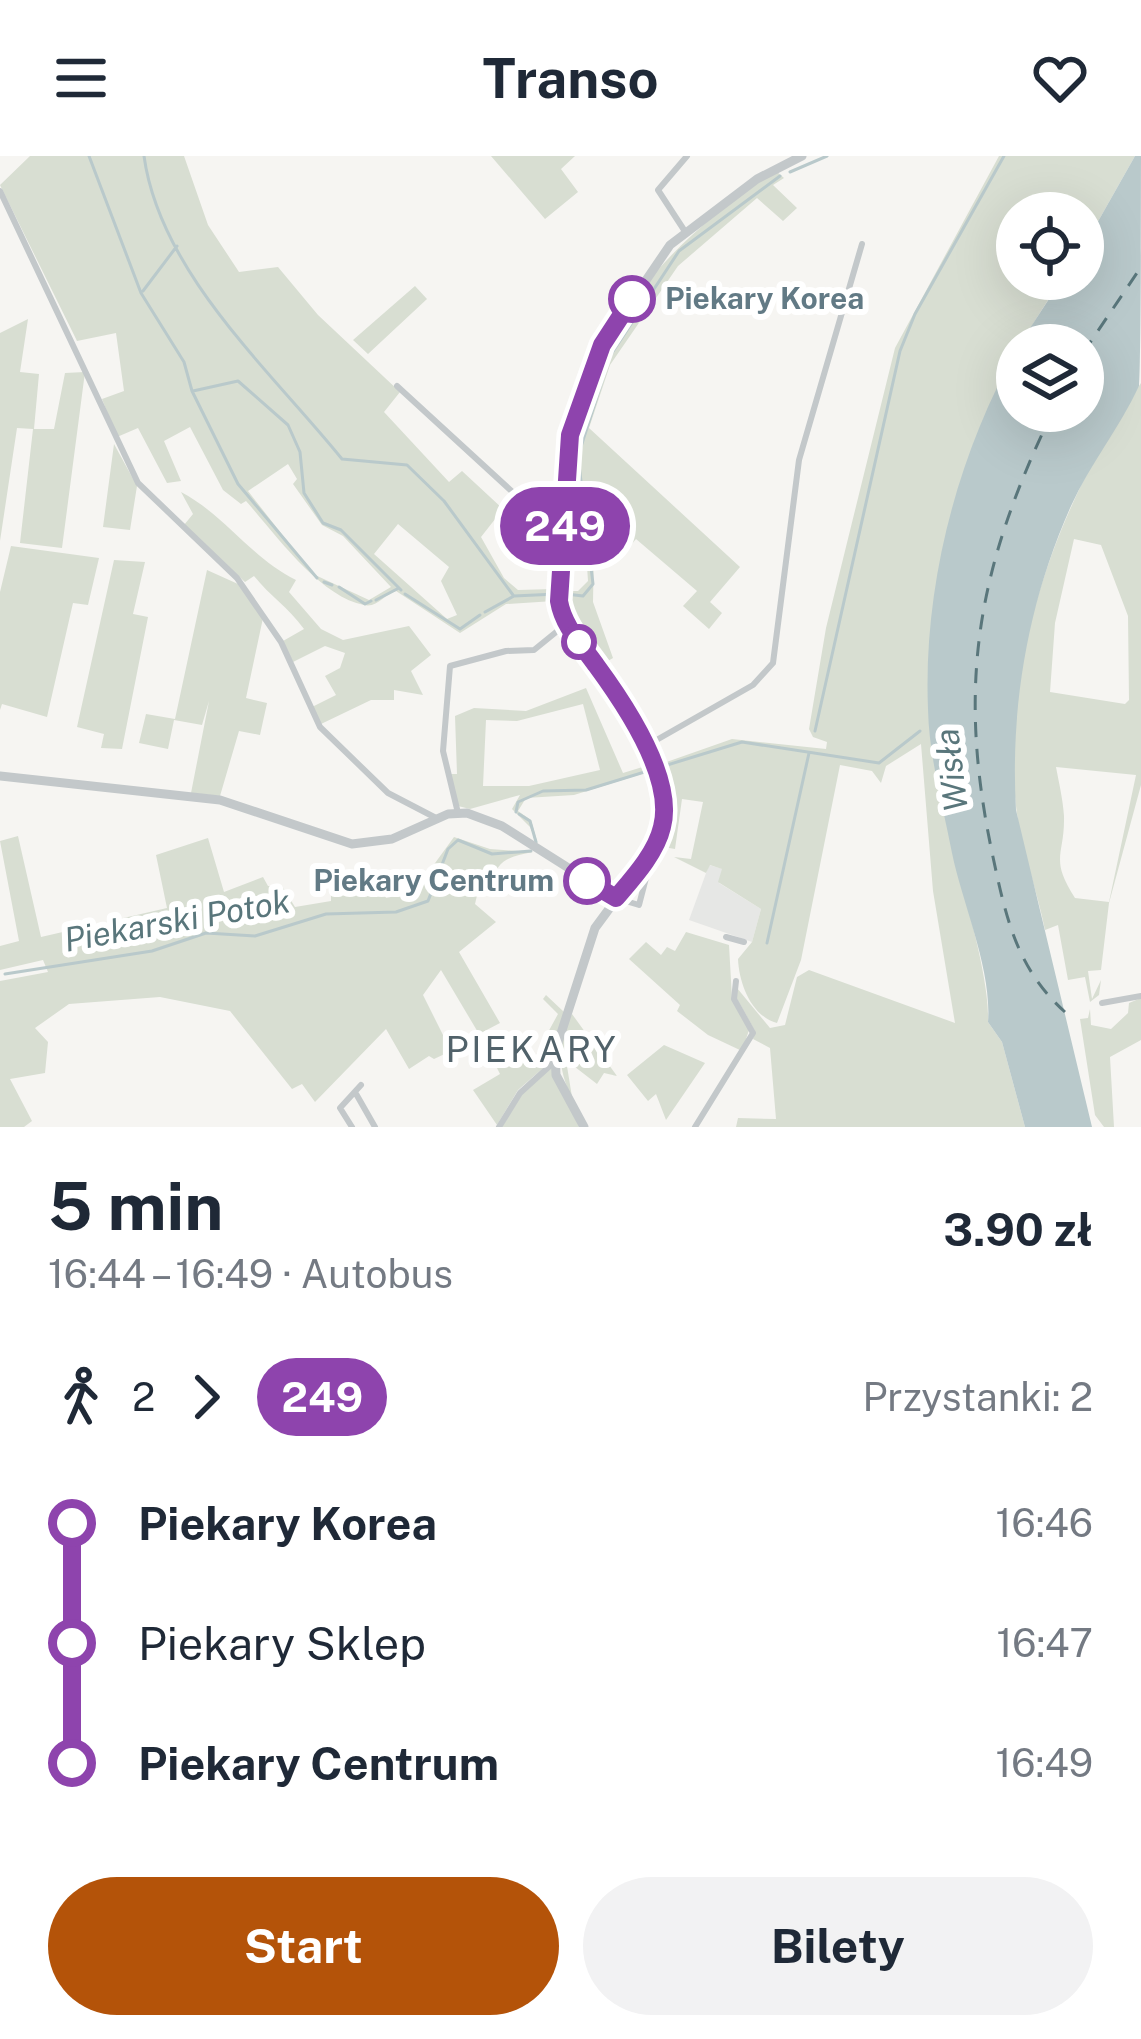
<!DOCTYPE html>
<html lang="pl">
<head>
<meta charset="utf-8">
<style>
  body { margin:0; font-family:"Public Sans",sans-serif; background:#f2f2f3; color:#1f2937; height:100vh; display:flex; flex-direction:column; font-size:45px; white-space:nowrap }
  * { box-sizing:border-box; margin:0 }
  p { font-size:39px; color:#747a83 }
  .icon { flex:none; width:66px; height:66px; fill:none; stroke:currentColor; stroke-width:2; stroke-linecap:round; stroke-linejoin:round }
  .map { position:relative; height:971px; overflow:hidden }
  .details { display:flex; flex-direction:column; background:#fff; flex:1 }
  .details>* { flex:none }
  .badge { padding:0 24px; border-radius:39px; font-size:42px; line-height:78px }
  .fabs { position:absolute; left:996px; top:36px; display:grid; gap:24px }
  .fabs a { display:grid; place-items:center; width:108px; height:108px; border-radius:50%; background:#fff; box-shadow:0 12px 48px #0002; font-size:60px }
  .map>.badge { position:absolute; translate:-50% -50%; box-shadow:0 0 0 6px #fff }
  .legs { display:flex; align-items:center; gap:18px; height:132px; padding:0 48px; font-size:39px }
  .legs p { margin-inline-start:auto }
  .overview { display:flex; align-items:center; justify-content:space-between; height:204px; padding:0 48px }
  h1 { font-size:66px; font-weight:700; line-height:90px }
  .action { display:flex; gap:24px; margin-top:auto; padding:24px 48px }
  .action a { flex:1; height:138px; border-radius:72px; background:#b45309; color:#fff; font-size:48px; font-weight:700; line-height:138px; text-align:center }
  .action a+a { background:#f2f2f3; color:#1f2937 }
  ul { padding:0 48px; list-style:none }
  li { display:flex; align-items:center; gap:42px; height:120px; font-size:45px }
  li i { display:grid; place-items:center; width:18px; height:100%; margin:0 15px; background:currentColor }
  li i::after { content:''; width:30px; height:30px; margin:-15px; border:9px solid; border-radius:50%; background:#fff }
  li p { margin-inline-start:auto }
  li:first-child i { background:linear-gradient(#0000 50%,currentColor 0) }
  li:last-child i { background:linear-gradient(currentColor 50%,#0000 0) }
  header { display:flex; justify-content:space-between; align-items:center; height:156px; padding:0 48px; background:#fff; font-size:54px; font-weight:700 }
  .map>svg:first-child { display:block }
</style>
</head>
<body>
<header><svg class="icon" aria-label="menu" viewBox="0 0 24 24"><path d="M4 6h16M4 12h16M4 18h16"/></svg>Transo<svg class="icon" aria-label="heart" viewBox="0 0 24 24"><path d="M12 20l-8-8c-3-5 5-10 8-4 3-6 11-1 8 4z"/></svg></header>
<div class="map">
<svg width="1141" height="971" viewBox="0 0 1141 971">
  <rect width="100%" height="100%" fill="#f6f5f2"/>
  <path fill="#e6e7e5" d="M709,709L723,713L719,727L761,753L752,786L689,764Z"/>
  <path fill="#d8ded2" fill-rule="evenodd" d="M30,0H184L208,69L239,116L278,111L318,159L400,236L384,256L449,326L462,315L503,353L481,381L504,422L518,434L553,433L554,445L506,448L460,477L396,435C384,438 378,452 364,449C320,441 275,378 246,345L241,348L223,334L190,271L164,285L181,325L167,327L138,272L117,281L102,243L124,235L116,177L77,185L0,29ZM288,308L297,323L293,328L322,369L343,380L391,431L369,444L313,418L248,335ZM398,368L449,411L441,425L457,459L447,463L374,398Z
    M491,0H575L561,13L578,36L545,63Z
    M999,0H1135L1083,92V57H1017V123H1062C950,285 905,464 945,660C956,712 991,820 988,866L1002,886L1025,971H736L738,962L776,963L770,892L753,883L755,875L736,841L737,832L770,872L785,869L797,821L809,814L955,867L933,735L921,588L886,610L881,627L872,615L840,609L801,804L777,867C751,860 739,827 738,803L752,786L761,753L718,726L722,713L710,709L706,717L674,701L691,703L703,646L682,643L675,693L658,690L667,663L658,609L732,583L826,593L827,586L813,581L809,573L826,472L895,192Z
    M776,15L784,22L773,29L797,52L783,65L757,42L678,110L610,209L589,272L740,411L710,446L722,457L709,473L683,450L697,435L636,383L626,395L585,353L594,390L593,446L613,502L601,509L565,454L562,435H578L588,425L585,381L569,382C571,349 569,313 574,280C591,168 684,72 776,15Z
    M415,130L427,143L368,198L353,184Z
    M28,163L20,216L39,218L34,273H54L65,217L85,216L62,392L20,387L33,273L17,272L0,385V177Z
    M1141,227V629L1109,747L1101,814L1088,815L1092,843L1101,824L1099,839L1090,846L1085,821L1068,824L1058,769L1045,774C1037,733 1020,690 1016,650C1000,504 1059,345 1141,227ZM1074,383L1101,389L1128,460L1129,544L1125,548L1050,536L1055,467ZM1056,611L1136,619L1109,746L1075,742C1049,702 1065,700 1064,660C1063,644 1059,627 1056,611Z
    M114,288L137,330L130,374L103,371Z
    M181,336C225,359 252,403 296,424L289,436L321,473L343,484L409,470L431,499L411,515L423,539L394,534V544H371L321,568L312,551L336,539L325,520L340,512L345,497L325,490L293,506L283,485L304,473C288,451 270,440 254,420L245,426L184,369L193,358Z
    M11,390L99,402L88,449L73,447L47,561L2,548L0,554V436Z
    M114,404L145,406L133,458L148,461L122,593L101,592L104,578L77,571Z
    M207,414L238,428L263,462L246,542L267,547L260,579L239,575L220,640L191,637L209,545L202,569L174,564L168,593L139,587L146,558L175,563Z
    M586,532L623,617L649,609L651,615L574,639L526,642L518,655L531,664L538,689L530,671L512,653L520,639L470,653L458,650L448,618H457L455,560L474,552L526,555ZM583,548L600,614L529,630H483L486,564L517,565Z
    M18,680L41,781L167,752L156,699L208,682L224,736L263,721L268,730H282L295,751L331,745V734L352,727L382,729L386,742L414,736L454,681L490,693L533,696C509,701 496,703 492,730L479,731L475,748L496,766L459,796L500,867L479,878L441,814L423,839L451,895L434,903L429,900L409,913L386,873L315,946L302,928L292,933L230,855L160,841L69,848L35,872L48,886L45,917L10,923L32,965L24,971H0V825L48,816L43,804L0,814V790L19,785L0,685Z
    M686,776L729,789L732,842L750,871L742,895L708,879L677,855L680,849L629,803L646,786L661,799L667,791L675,795Z
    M546,839L564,856L550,906L518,934L497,969L473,934L500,918L490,898L511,887L529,911L558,858L543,843Z
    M1141,842V884L1110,901L1114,971H1104L1095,959L1080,863L1088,862L1090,853L1091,869L1111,873L1128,857L1129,847Z
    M572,858L617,920L604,917L597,928L566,904L572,941C557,913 557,885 572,858Z
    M664,889L705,907L666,964L656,938L648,945L627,919Z
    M552,911L579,971H502L522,938Z"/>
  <path fill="#b9c9cb" d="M1135,0H1141C1141,37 1141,207 1139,230C1120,271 1090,308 1071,350C1028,446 1010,550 1016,654L1092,971H1025L1002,886L988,866C992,813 963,750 952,697C943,650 929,601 928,553C923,430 957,300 1017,193V255H1083V189H1019L1062,123H1083V92Z"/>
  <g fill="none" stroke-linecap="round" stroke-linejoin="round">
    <path stroke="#b9c9cb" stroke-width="3" d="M89,0L141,137L184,206L192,235L238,328L317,422
      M144,0C160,117 271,215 342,303L407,309L444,345L513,439
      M790,16L827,0
      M143,135L177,90
      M193,235L238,225L288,269L300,296L304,337L323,367L341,374L401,434
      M324,426L332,429
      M339,431L365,448L371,445
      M405,438L460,473L480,459
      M566,438L583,440L593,428L578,300L610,200L679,95L780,20
      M376,444L397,433
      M485,456L514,440L557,438
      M815,575L900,195L915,158L1004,0
      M516,656L518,646L543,635L586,634L742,586L879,607L920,575
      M519,658L530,665L536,686
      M767,787L809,597
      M5,818L152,795L206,777L255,780L326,758L396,756L428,745L448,693L458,684L492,698L531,695"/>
    <path stroke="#59767b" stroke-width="3" stroke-dasharray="15 12" stroke-linecap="butt" d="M1083,197L1141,111
      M1053,255C977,412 956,529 993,701C1006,762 1017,813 1065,856"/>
    <path stroke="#c3c8ca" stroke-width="6" d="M0,35L138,327L237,422L281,486L320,571L388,637L438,663
      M686,77L658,34L687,0
      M397,230L565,384
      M646,590L753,529L773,507L799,304L862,88
      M458,657L443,595L450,510L506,495L534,494L566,468
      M619,743L639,749L647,718L642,708
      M726,781L744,786
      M1102,847L1141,840
      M355,936L375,971
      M352,971L340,952L361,929
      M499,971L520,937L553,907
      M695,971L753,877L734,843L736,825"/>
    <path stroke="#c3c8ca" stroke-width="9" d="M0,620L220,644L352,688L392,683L448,658L467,657L502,670L616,742
      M584,971L556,919L555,896L595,772L654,692L664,659L635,567L560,453L570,279L602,189L670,89L757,23L802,0"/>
  </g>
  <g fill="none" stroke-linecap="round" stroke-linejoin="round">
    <defs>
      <path id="line-1" d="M587,725L616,742C633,722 656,697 662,671C675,622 624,547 596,509C582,489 563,470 559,445L570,279L602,189L632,143"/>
    </defs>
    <use href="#line-1" stroke="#fff" stroke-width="27"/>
    <use href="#line-1" stroke="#8e44ad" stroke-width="18"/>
  </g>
  <g fill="#fff" stroke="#8e44ad" stroke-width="6">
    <circle cx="632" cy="143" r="21"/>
    <circle cx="579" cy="486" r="15"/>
    <circle cx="587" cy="725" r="21"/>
  </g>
  <g text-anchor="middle" stroke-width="12" stroke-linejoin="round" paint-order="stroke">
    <g font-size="30" font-weight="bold" fill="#627a85" stroke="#fff" text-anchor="start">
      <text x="665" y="153">Piekary Korea</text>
      <text x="554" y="735" text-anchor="end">Piekary Centrum</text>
    </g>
    <g font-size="33" font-style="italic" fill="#59767b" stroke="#fff">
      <text transform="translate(951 614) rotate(-97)" y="12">Wisła</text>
      <text transform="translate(177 764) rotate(-10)" y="12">Piekarski Potok</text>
    </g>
    <g font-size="36" letter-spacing="3" fill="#51626a" stroke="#fff">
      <text x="532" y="906">PIEKARY</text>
    </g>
  </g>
</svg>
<div class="fabs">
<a><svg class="icon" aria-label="locate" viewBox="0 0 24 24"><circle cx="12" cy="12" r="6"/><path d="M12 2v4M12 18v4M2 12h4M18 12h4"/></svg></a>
<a><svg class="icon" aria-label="layers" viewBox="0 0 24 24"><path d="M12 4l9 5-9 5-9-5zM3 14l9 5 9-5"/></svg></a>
</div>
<b class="badge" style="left:565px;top:370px;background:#8e44ad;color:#fff">249</b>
</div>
<section class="details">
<div class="overview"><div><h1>5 min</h1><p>16:44 – 16:49 · Autobus</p></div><b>3.90 zł</b></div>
<div class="legs"><svg class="icon" aria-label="walk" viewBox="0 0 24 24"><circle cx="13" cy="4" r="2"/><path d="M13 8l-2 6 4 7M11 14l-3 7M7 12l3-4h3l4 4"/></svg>2<svg class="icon" aria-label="forward" viewBox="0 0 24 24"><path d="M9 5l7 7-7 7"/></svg><b class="badge" style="background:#8e44ad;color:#fff">249</b><p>Przystanki: 2</p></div>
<ul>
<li><i style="color:#8e44ad"></i><b>Piekary Korea</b><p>16:46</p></li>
<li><i style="color:#8e44ad"></i><span>Piekary Sklep</span><p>16:47</p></li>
<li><i style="color:#8e44ad"></i><b>Piekary Centrum</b><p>16:49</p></li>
</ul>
<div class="action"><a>Start</a><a>Bilety</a></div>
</section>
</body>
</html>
